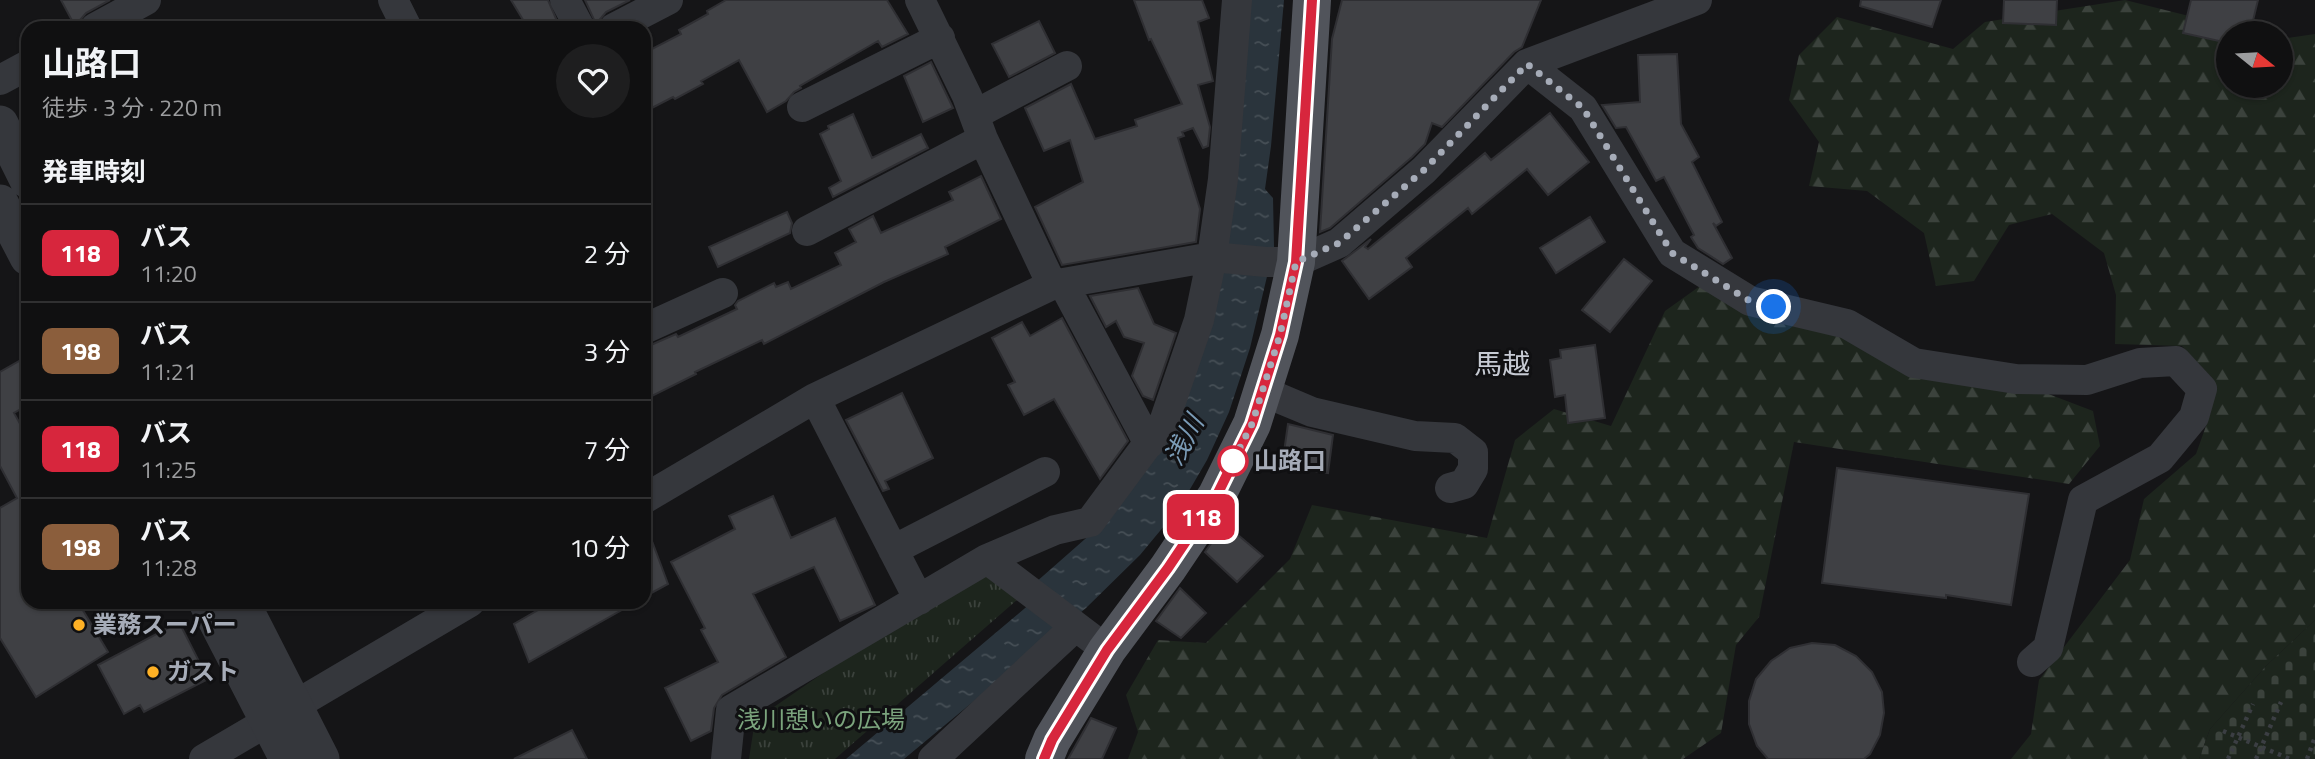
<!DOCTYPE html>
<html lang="ja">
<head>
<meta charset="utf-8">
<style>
  body { margin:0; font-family:"Titillium Web","Noto Sans JP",sans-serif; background:#1e1e1f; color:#f1f3f6; height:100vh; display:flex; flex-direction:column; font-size:26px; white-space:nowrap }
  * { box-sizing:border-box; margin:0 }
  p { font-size:23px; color:#9c9d9f }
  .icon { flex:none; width:38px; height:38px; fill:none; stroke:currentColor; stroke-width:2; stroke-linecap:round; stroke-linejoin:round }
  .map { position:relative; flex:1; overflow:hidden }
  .side { position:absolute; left:21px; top:21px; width:630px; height:588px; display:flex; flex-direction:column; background:#101011; border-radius:21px; box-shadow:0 2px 5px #0004,0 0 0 2px #303031 }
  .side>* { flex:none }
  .badge { padding:0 14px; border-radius:10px; font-size:24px; line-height:46px }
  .needle { width:46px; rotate:108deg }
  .tools { position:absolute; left:2216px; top:21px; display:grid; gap:14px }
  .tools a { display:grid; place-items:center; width:77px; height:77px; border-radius:50%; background:#101011; box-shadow:0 2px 5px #0004,0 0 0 2px #303031; font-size:35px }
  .you { position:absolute; width:35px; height:35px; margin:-18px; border:5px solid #fff; border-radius:50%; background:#1a73e8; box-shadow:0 0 0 10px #1a73e833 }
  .map>.badge { position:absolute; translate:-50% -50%; box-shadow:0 0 0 4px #fff }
  h2 { padding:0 21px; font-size:26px; line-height:63px }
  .round { display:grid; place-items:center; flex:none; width:74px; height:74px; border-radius:37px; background:#1e1e1f }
  .summary { display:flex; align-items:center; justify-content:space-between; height:119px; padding:0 21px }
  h1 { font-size:33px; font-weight:700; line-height:52px }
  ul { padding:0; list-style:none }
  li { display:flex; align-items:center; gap:21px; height:98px; padding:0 21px; border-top:2px solid #303031 }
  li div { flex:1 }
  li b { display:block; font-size:26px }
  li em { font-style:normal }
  li .badge { min-width:77px; font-weight:700; text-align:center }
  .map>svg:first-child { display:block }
</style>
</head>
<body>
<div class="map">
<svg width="2315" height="759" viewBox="0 0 2315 759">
  <defs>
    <pattern id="forest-firs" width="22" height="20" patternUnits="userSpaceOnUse" patternTransform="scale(1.75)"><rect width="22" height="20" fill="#1d251d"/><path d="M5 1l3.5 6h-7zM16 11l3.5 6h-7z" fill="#3b423c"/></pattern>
    <pattern id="cemetery-stones" width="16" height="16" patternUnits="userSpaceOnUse" patternTransform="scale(1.75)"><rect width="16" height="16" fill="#1d251d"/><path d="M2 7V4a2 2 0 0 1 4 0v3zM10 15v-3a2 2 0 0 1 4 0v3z" fill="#3b423c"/></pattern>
    <pattern id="park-tufts" width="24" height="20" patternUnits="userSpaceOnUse" patternTransform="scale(1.75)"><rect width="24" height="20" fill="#1d251d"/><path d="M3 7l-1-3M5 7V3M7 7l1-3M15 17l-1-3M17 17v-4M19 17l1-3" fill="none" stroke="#3b423c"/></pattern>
    <pattern id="water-ripples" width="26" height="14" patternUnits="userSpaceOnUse" patternTransform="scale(1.75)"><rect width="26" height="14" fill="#2a343c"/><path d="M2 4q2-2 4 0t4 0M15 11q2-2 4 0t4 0" fill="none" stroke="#464f56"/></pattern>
  </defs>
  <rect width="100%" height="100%" fill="#151517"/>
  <path fill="url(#forest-firs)" d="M2125,0L2257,33H2228V86H2280V39L2315,34V620L2266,666L2210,729L2199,759H2011L2031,734L2039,680L2130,560L2144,499L2196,454L2211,412V377L2182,346L2115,344L2116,295L2104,253L2052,214L2009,225L1974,281L1936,286L1924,233L1867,191L1809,186L1819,142L1789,100L1799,55L1837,17L1953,49L1985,22Z
    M1700,286L1844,333L2038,390L2093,411L2100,446L2069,484L1794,442L1759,617L1736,645L1721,733L1683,759H1128L1138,732L1126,695L1158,640L1206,643L1290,559L1312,505L1487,538L1515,440L1554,409L1611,426L1665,311Z"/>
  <path fill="url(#cemetery-stones)" d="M2315,620V759H2199L2210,729L2266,666Z"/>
  <path fill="url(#park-tufts)" d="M989,570L1018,599L835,759H749L755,720L884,631Z"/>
  <path fill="url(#water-ripples)" d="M1242,0H1284L1271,146L1265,189L1273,198L1274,247L1250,348L1229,412L1207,460L1179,508L1140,555L1086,608L904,759H846L1031,603L1035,583L1093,532L1182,394Z"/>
  <path fill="#3f4044" stroke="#2f2f33" stroke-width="2" d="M61,0H110L86,13L80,20L78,28H76Z
    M511,0H548L560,28H528Z
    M585,0H630L606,12L596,24Z
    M726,0H887L908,34L882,47L878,41L800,86L801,88L794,92L786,101L767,112L739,60L701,81L703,84L675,99L673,97L644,112V53L681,34L679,30L708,14L707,11Z
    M1134,0H1202L1209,18L1198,22L1213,81L1198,85L1210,127L1208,146L1203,148L1193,128L1182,132L1184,136L1178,138L1200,209L1196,242L1062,265L1035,207L1083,182L1070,140L1044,151L1025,108L1071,84L1095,139L1137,126L1135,120L1182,104L1151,39L1149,40Z
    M1342,0H1541L1522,47L1514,52L1442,127L1432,123L1425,144L1412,157L1330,228L1320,232L1332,39Z
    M1861,0H1941L1932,27L1860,6Z
    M2004,0H2057L2056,25L2003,23Z
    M2191,0H2258L2250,33H2228V43L2183,33Z
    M1039,21L1055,53L1009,77L992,44Z
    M1677,54L1681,124L1699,157L1692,162L1722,222L1716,226L1713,223L1732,258L1723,264L1698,248L1691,237L1694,235L1664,177L1656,181L1626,127L1616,128L1602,105L1640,102L1638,55Z
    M931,62L953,108L923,122L904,76Z
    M1550,113L1589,162L1548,195L1527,169L1472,214L1468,208L1406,258L1412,267L1369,299L1342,261L1371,239L1365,247L1368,249L1485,153L1491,160Z
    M853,114L872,158L921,134L928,148L833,197L829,188L841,181L820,134L829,129L828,126Z
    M981,176L1001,219L945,247L948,254L884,282L764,344L762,340L695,372L696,374L644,400V348L676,334L678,337L737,309L735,305L738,301L774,283L776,287L788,282L791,289L841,265L835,253L856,242L849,229L873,216L881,233L953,200L949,192Z
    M787,212L792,223L790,233L718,267L709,247Z
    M1590,217L1605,242L1556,273L1540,248Z
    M1624,259L1652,281L1610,332L1582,310Z
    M1138,288L1154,324L1176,333L1153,400L1143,396L1132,376L1144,343L1124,337L1116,321L1106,327L1090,296Z
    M1062,318L1128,441L1100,479L1054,399L1024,415L1008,385L1015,382L992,338L1022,322L1030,336Z
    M1595,345L1605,418L1568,423L1565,395L1555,397L1550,360L1561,358L1560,350Z
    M28,356V405L14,413L28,438V602H78L108,652L36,697L0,638V508L17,498L0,466V372Z
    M902,393L933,458L885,481L889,489L883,491L846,420Z
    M1288,424L1333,435L1328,473L1282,466Z
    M1837,468L2029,494L2011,605L1946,595V598L1822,583Z
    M773,496L791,538L835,518L875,605L840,621L814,567L753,594L786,657L722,695L714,708L711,731L691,741L665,688L718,662L701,630L705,628L671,562L735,529L729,516Z
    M1225,524L1263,556L1237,582L1205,552Z
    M646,525L668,584L644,597V526Z
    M1180,588L1206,613L1181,638L1156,621Z
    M552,602H636L529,662L514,624Z
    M179,622L208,679L144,712L140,705L124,714L98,665Z
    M1812,643L1835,645L1856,656L1872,672L1882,692L1884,713L1880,735L1870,754L1864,759H1768L1757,746L1749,724V701L1756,679L1771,661L1790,648Z
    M1091,718L1116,728L1102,759H1068Z
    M572,730L587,759H514Z"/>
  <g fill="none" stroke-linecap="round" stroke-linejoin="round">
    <path stroke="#3b3e43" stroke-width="4.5" stroke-dasharray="3.5 5" stroke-linecap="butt" d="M2223,731L2290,759
      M2228,759L2253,704
      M2256,759L2281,702
      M2307,759L2315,737"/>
    <path stroke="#35373c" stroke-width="30" d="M393,0L407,28
      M565,0L580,28
      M920,0L967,96L983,139L1052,285
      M95,28L146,0
      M614,28L668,0
      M1527,64L1583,108L1672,253L1750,301L1847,324L1914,363L2016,379L2087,380L2140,363L2176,361L2202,389L2194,417L2160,458L2083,500L2048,648L2032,662
      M0,80L28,65
      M802,107L940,38
      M974,115L1067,66
      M807,231L983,139
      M1063,283L1149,444
      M644,329L723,293
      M1262,391L1312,412L1415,436L1455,438L1473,452V469L1464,484L1450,488
      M815,398L919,600
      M644,499L815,398L1052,285L1212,257L1266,262H1296L1339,243L1424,170L1527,64L1697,0
      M893,550L1045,472
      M987,559L1055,530L1090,522L1164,422L1199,320L1212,257L1223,179L1237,0
      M204,759L470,602
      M726,759L731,710L987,559L1107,650
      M933,759L1075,627"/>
    <path stroke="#35373c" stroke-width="37" d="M0,124L28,180
      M0,203L28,257
      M207,602L288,759
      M241,602L321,759"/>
    <path stroke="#51545b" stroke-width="38" d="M1044,759L1052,740L1107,650L1168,568L1217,495L1252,424L1280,335L1296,262L1312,0"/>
  </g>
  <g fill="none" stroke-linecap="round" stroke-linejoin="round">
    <defs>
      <path id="line" d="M1044,759L1052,740L1107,650L1168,568L1217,495L1252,424L1280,335L1296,262L1312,0"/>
    </defs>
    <use href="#line" stroke="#fff" stroke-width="16"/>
    <use href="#line" stroke="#d7263d" stroke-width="10"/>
    <path stroke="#a6acb8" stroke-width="7" stroke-dasharray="0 12.6" d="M1233,461L1228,471L1252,424L1280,335L1296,262L1339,243L1424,170L1527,64L1583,108L1672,253L1750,301L1774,307"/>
  </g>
  <circle fill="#fff" stroke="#d7263d" stroke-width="3.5" cx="1233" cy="461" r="14"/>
  <g fill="#feb125" stroke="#101012" stroke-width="2.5">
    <circle cx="79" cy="625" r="7"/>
    <circle cx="153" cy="672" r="7"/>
  </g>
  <g text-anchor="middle" stroke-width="6" stroke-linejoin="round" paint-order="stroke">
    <g font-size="24" font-weight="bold" fill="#a6acb8" stroke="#101012" text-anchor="start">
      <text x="1254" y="469">山路口</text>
    </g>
    <g font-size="24" font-weight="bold" fill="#a6acb8" stroke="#101012" text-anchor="start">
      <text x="93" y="633">業務スーパー</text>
      <text x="167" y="680">ガスト</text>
    </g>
    <g font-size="24" fill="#7ba47d" stroke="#101012">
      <text x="821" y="728">浅川憩いの広場</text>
    </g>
    <g font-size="26" font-style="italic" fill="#7a9bb6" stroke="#101012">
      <text transform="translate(1184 440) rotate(-62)" y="9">浅川</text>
    </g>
    <g font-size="28" fill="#c7cbd4" stroke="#101012">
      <text x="1502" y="374">馬越</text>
    </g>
  </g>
</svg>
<div class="tools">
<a><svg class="needle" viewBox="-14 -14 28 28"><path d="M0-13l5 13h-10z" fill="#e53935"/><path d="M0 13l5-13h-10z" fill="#9c9d9f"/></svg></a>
</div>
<div class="you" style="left:1774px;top:307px"></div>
<b class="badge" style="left:1201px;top:517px;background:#d7263d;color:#fff">118</b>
<section class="side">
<div class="summary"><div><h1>山路口</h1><p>徒歩 · 3 分 · 220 m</p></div><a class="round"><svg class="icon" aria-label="heart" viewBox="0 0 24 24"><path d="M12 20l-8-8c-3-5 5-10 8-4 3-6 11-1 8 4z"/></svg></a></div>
<h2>発車時刻</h2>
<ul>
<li><span class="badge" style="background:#d7263d;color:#fff">118</span><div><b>バス</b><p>11:20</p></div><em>2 分</em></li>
<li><span class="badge" style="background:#8b5e3c;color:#fff">198</span><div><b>バス</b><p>11:21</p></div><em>3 分</em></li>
<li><span class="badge" style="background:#d7263d;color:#fff">118</span><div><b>バス</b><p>11:25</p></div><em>7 分</em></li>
<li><span class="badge" style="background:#8b5e3c;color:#fff">198</span><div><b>バス</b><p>11:28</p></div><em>10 分</em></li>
</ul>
</section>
</div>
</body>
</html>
